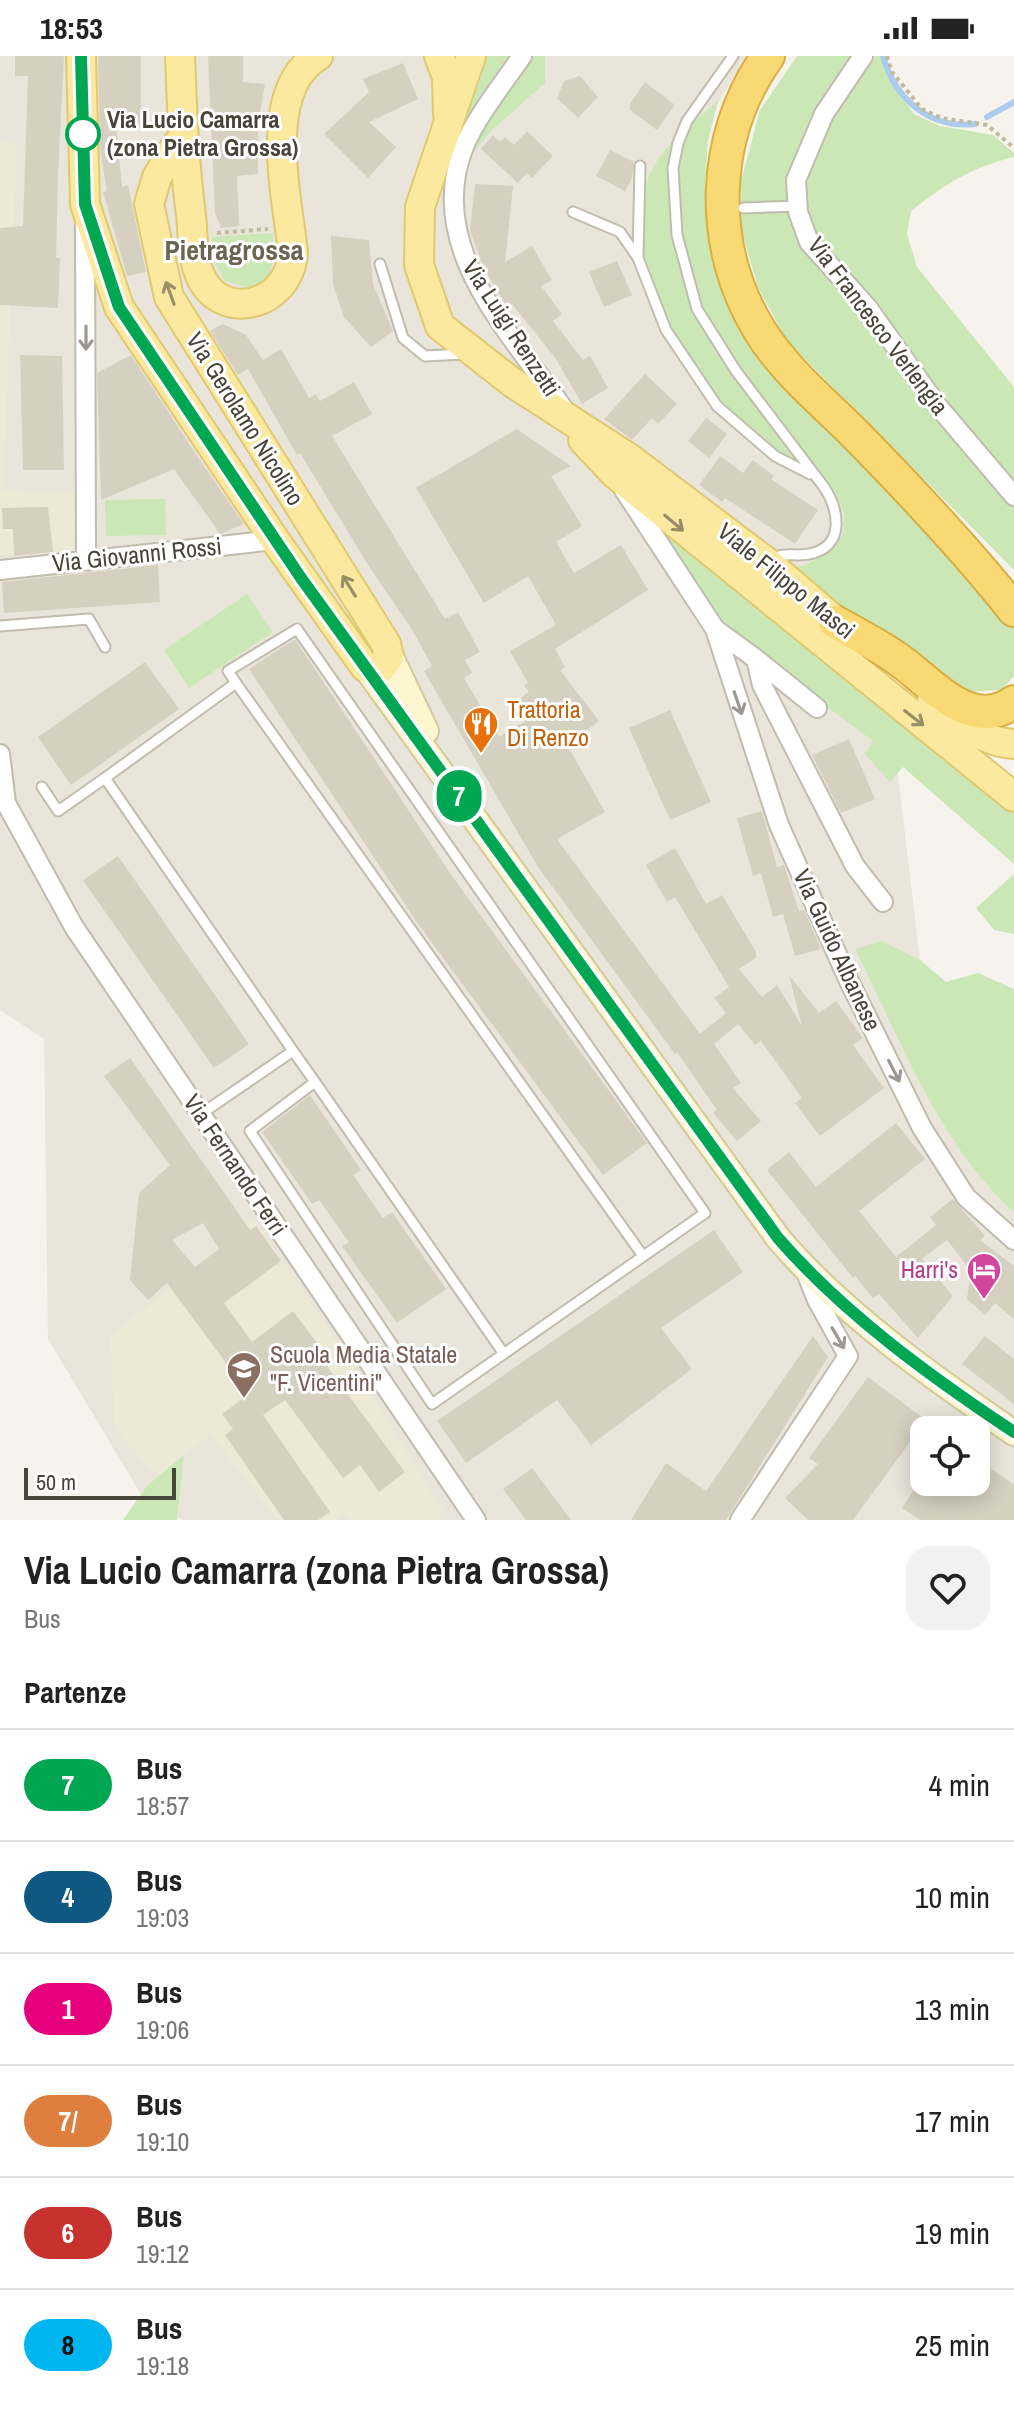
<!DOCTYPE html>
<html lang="it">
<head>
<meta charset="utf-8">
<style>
  body { margin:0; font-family:"Archivo Narrow",sans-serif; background:#f2f2f2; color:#222; height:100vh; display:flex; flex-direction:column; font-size:30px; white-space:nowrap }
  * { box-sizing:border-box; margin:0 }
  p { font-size:26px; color:#767676 }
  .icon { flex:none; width:44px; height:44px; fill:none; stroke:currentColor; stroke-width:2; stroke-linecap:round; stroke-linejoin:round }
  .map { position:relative; height:1464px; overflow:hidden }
  .panel { display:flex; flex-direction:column; background:#fff; flex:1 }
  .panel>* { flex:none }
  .badge { padding:0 16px; border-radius:26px; font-size:28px; line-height:52px }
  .buttons { position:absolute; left:910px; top:1360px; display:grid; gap:16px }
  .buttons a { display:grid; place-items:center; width:80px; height:80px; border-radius:16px; background:#fff; box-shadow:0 4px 20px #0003; font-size:40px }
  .scale { position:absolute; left:24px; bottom:20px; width:152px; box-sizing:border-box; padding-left:8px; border:4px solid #494439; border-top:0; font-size:22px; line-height:28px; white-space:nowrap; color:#494439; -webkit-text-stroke:6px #fff; paint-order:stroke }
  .map>.badge { position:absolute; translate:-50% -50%; box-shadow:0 0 0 4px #fff }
  h2 { padding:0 24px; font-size:30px; line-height:72px }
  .round { display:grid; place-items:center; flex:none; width:84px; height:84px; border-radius:24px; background:#f2f2f2 }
  .headline { display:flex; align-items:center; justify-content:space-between; height:136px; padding:0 24px }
  h1 { font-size:38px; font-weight:700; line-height:60px }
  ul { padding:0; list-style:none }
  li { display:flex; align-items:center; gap:24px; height:112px; padding:0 24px; border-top:2px solid #e0e0e0 }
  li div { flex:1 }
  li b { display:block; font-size:30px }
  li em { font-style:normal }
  li .badge { min-width:88px; font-weight:700; text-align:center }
  .status { display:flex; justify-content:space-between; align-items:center; height:56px; padding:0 40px; background:#fff; direction:ltr }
  .status svg { height:22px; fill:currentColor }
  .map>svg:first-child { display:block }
</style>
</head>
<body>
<div class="status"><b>18:53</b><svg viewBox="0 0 49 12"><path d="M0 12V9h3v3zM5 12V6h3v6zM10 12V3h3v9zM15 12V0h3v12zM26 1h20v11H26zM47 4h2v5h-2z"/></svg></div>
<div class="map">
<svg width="1014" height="1464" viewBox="0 0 1014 1464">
  <rect width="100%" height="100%" fill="#f5f3eb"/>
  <path fill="#e9e5da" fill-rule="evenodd" d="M0,0H746L691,93L717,263L813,388L874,516L923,930L1014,1103V1464H184L146,1447L48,1283L44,983L0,954ZM924,1374H976V1426H924Z"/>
  <path fill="#ede9d6" d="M0,85L17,88L3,434L74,437V495L0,499Z
    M254,1162L355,1313L444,1457L435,1464H350L344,1457L335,1464H278L211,1378L158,1420L115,1374L110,1281Z"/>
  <path fill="#cce7b6" d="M486,0H545V27L492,74L470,100L452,109L464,59Z
    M797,0H882L888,22L914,58L940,70L993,79L1014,97V101C970,112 947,127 911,155L907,178L917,211L1014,331V514L786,284L758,231L742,176L741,125L760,54Z
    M718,45L708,85L705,129L711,194L737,266L803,348L928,468L1006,557L1014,571V620L1001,634L964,636L791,514C819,503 848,495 844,460C842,438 814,417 798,406C790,400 779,399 771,393C704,344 621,218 645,131C656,94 689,69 718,45Z
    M273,177C274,201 277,223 250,232L225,225L216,209L212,181Z
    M165,443L166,479L106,480L105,444Z
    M665,472L1014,748V808L903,711L890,726L865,698L873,685L718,570L663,479Z
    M247,538L273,576L189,632L164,594Z
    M1014,818V878L994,874L976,852Z
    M882,885L920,904L946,926L978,917L1014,933V1156C939,1089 900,982 855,893Z
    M184,1399L177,1464H123L147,1430Z"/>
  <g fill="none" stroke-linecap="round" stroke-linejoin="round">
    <path stroke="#abccee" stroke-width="6" d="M883,0C895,43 929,73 975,68
      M987,61L1014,46"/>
  </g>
  <path fill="#d6d0c1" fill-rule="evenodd" d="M15,0H64L58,119L56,202H60L58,252L0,249V172L23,170L28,20H15Z
    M98,0H141V71H116L122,131L128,129L146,216L127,220L103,136L107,135L100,92Z
    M208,0H243V26L265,28L258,68V118L237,120L239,170L221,172L215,157Z
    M403,7L418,43L369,66L396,91L368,122L324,78L369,36L363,23Z
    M580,20L598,41L578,62L557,42L564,25Z
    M645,26L675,49L657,74L630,54V48Z
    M527,75L553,100L532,122L527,117L518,127L481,93L493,79L500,86L505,81L514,89Z
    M610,94L634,106L632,122L625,135L596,120Z
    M475,128L513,130L505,206L532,190L552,224L541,230L562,258L553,265L583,304L590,300L608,332L582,348L556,303L512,248L507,251L484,212L470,175Z
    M331,180L369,184L373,228L393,275L371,291L344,261L333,228Z
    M617,205L632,239L604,251L589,216Z
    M223,268L246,279L263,304L281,293L309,342L316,338L320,345L354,326L372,358L332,380L445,563L458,556L480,596L465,604L472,617L464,622L499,681L532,661L519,643L529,636L524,629L528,627L510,595L556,569L528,520L484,547L416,432L517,373L571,410L551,420L582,470L556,486L574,517L621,489L648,534L555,593L565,611L560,614L599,665L567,689L605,756L557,783L700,978L726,957L714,942L729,931L675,841L667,846L646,809L675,792L706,848L722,839L756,896V902L739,913L762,941L777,929L802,970L789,919L819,957L836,945L863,982L853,989L884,1032L820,1080L795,1047L802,1042L761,985L755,989L738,968L714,988L741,1027L733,1032L761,1065L737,1085L713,1057L717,1054L677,996L675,998L538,811L424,615L432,610L411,572L370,512L300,397L297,399L248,313L238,319L210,275Z
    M20,299L62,300L64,414H23Z
    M131,299L199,403L244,468L220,478L174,413L101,444L97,317Z
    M645,318L677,348L658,368L652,362L632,384L604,363Z
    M706,362L727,378L709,402L688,385Z
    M720,400L743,417L753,404L774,420L771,423L818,454L795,488L725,442L722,446L699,429Z
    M48,451L53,496L14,500L13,473H3L2,452Z
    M158,509L160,546L4,557L2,526Z
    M295,583L452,820L647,1087L603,1119L416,865L249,613Z
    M145,606L179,653L71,729L38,681Z
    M670,654L711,746L670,764L629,672Z
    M849,683L875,743L841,757L812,699Z
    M762,755L777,811L784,809L799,855L804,854L821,893L795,900L783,858L773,861L761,817L753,820L737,762Z
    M118,800L249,988L214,1012L83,824Z
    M130,1002L250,1174L256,1170L281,1205L224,1247L252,1286L293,1255L329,1303L324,1306L405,1416L379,1436L360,1409L343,1422L285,1344L263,1359L330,1456L318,1464H284L225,1379L233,1373L222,1358L249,1338L167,1227L148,1244L130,1224L139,1137L170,1109L104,1020ZM203,1167L219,1193L195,1211L172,1184Z
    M310,1039L361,1114L353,1119L383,1162L392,1156L446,1233L397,1267L342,1190L349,1186L319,1144L312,1148L262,1076Z
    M896,1067L925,1103L859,1155L896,1201L936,1169L930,1161L953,1143L985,1180L980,1184L1014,1210V1263L995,1247L985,1259L967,1243L971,1215L947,1184L922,1203L953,1240L918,1282L879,1238L873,1242L855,1220L853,1222L767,1114L789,1096L816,1131Z
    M714,1174L743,1216L661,1272L692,1313L591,1389L557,1344L466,1407L437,1365Z
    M813,1280L828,1301L726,1464H631L666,1407L706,1435Z
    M985,1280L1014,1303V1348L962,1308Z
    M868,1321L926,1364L853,1464H808L785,1442L818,1408L809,1402Z
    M976,1403L1014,1428V1464H920L902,1452L919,1426H976Z
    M532,1412L571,1464H526L503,1433Z"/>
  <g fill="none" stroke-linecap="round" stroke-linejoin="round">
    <defs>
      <path id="lane" d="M733,0L687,65L678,87L673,112L677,179L697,253L736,315L824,431C839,454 846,491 809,498C795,501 783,495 771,504
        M640,110L638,202L666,274L717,350L775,400L810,418
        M743,152L798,150
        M573,156L620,176L638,202
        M380,208L403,282L425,300L464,298
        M0,570L89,563L105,591
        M236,627L228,615L297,573L705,1157L432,1348L250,1075L315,1026L504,1298
        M42,731L58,755L105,722
        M293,995L315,1026
        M201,1058L293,995L105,722L236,627L643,1200"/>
      <path id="street" d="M522,0C503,28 479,57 465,88C422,190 511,277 565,355
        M863,0L824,58L796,124L798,156L809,186L868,252L936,348L1014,440
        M85,171L86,504
        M624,434L715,573L779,769L849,925L922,1072L966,1141L1014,1184
        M0,514L275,484
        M715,573L756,603L762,629L855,810L883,846
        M756,603L817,652
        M0,698L6,747L74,871L476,1464
        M740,1464L848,1300L817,1244L805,1214"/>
      <path id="secondary" d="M389,597L426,675
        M365,611L778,1182C843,1258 932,1321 1014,1377"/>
      <path id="primary" d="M81,0L85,148L119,251L275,484L365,611L380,613L389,601L386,588L169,241L149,148L157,121L177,88L182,86
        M180,0C182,54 184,106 191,159C193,177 192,197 198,214C216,269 290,252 293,196C287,140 261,34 318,0
        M439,0L447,21L448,58
        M471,0L420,151L419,209L440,270L513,327L629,402L768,507L853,580
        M583,384L614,417L1014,741
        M932,643C958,664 980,686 1014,688"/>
      <path id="highway" d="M768,0C710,81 708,191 760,275C784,314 823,346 855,378C911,435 965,492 1014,554
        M835,566C855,577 876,588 895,601C930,624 969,678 1014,646"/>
    </defs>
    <use href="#lane" stroke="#c0bcae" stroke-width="13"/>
    <use href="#street" stroke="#c0bcae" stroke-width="22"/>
    <use href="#secondary" stroke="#d3c99d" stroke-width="28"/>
    <use href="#primary" stroke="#e0c96e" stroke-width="32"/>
    <use href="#highway" stroke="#d8af42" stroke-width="36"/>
    <path stroke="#c2b9a0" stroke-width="4" stroke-dasharray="4 4" stroke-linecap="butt" d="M887,0L892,16L922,53L941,62L987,69L1014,92
      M217,177L268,173"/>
    <use href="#lane" stroke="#fff" stroke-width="9"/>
    <use href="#street" stroke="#fff" stroke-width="18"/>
    <use href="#secondary" stroke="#fdf6ce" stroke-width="24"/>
    <use href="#primary" stroke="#fae99f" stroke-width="28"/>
    <use href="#highway" stroke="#f8d973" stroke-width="32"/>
  </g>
  <defs><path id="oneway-shaft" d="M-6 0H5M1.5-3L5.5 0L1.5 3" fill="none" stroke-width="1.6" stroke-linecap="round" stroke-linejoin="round" transform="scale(2)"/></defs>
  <g stroke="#998e67">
    <use href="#oneway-shaft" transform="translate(170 237) rotate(-110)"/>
    <use href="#oneway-shaft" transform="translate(674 467) rotate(40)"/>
    <use href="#oneway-shaft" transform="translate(349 530) rotate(-122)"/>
    <use href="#oneway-shaft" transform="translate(914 662) rotate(38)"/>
  </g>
  <g stroke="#9b9892">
    <use href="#oneway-shaft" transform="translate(86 282) rotate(90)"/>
    <use href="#oneway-shaft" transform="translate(738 647) rotate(71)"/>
    <use href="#oneway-shaft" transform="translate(894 1015) rotate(63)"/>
    <use href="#oneway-shaft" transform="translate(838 1282) rotate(60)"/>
  </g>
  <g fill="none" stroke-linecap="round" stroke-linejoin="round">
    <defs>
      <path id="line" d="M81,0L85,148L119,251L301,522L778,1182C844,1258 931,1321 1014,1376"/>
    </defs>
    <use href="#line" stroke="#fff" stroke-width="18"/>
    <use href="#line" stroke="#00a651" stroke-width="12"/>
  </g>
  <defs>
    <symbol id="restaurant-pin" viewBox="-11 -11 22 30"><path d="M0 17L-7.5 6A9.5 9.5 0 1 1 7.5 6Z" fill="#e8710a" stroke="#fff"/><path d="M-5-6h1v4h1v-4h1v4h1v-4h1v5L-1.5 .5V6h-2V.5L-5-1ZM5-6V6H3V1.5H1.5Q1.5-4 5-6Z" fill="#fff"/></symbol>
    <symbol id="hotel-pin" viewBox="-11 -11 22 30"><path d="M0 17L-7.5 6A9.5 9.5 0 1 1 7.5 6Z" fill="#d1479c" stroke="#fff"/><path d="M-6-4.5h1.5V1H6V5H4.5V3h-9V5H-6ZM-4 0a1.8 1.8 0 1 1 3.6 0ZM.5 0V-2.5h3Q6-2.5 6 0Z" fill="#fff"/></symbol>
    <symbol id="school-pin" viewBox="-11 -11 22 30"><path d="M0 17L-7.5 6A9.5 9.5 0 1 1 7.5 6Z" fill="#8d6e63" stroke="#fff"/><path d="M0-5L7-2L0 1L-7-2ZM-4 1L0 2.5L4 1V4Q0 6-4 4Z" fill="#fff"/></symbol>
  </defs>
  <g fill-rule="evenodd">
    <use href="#restaurant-pin" x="461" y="648" width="40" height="54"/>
    <use href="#hotel-pin" x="964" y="1194" width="40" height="54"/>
    <use href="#school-pin" x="224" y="1293" width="40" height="54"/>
  </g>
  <circle fill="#fff" stroke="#00a651" stroke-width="4" cx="83" cy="78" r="16"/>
  <g text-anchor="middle" stroke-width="6" stroke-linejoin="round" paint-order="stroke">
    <g font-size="24" font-weight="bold" fill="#494439" stroke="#fff" text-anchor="start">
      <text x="107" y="72">Via Lucio Camarra<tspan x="107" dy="28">(zona Pietra Grossa)</tspan></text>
    </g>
    <g font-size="24" fill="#494439" stroke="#fff">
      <text transform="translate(878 270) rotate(53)" y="8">Via Francesco Verlengia</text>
      <text transform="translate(511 272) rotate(57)" y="8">Via Luigi Renzetti</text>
      <text transform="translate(245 363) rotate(58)" y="8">Via Gerolamo Nicolino</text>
      <text transform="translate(137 499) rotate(-6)" y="8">Via Giovanni Rossi</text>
      <text transform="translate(786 525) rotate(39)" y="8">Viale Filippo Masci</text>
      <text transform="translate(837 894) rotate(65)" y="8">Via Guido Albanese</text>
      <text transform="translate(235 1109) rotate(56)" y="8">Via Fernando Ferri</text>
    </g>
    <g font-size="24" fill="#c56008" stroke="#fff" text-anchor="start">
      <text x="507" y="662">Trattoria<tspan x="507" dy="28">Di Renzo</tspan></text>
    </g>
    <g font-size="24" fill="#b23c85" stroke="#fff" text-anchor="end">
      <text x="958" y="1222">Harri's</text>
    </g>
    <g font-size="24" fill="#785e54" stroke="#fff" text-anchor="start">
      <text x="270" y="1307">Scuola Media Statale<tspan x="270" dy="28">"F. Vicentini"</tspan></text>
    </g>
    <g font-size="28" font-weight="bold" fill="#6c6351" stroke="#fff">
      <text x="234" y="204">Pietragrossa</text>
    </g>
  </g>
</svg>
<div class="buttons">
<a><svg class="icon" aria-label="locate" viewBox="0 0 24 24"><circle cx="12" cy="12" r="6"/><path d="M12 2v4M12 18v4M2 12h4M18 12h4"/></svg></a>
</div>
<div class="scale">50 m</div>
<b class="badge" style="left:459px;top:740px;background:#00a651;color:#fff">7</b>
</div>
<section class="panel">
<div class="headline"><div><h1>Via Lucio Camarra (zona Pietra Grossa)</h1><p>Bus</p></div><a class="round"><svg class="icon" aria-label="heart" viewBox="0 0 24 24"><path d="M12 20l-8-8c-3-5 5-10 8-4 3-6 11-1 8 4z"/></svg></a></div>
<h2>Partenze</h2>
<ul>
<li><span class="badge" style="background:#00a651;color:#fff">7</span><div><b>Bus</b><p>18:57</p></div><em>4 min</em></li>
<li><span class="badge" style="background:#0e5881;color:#fff">4</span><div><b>Bus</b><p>19:03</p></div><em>10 min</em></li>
<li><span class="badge" style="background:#e6007e;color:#fff">1</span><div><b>Bus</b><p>19:06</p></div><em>13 min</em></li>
<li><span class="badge" style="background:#de7f3f;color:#fff">7/</span><div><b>Bus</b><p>19:10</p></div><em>17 min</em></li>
<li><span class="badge" style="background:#c8322e;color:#fff">6</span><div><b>Bus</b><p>19:12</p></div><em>19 min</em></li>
<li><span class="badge" style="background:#00b6f0;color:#111">8</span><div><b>Bus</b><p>19:18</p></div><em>25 min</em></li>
</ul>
</section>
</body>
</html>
